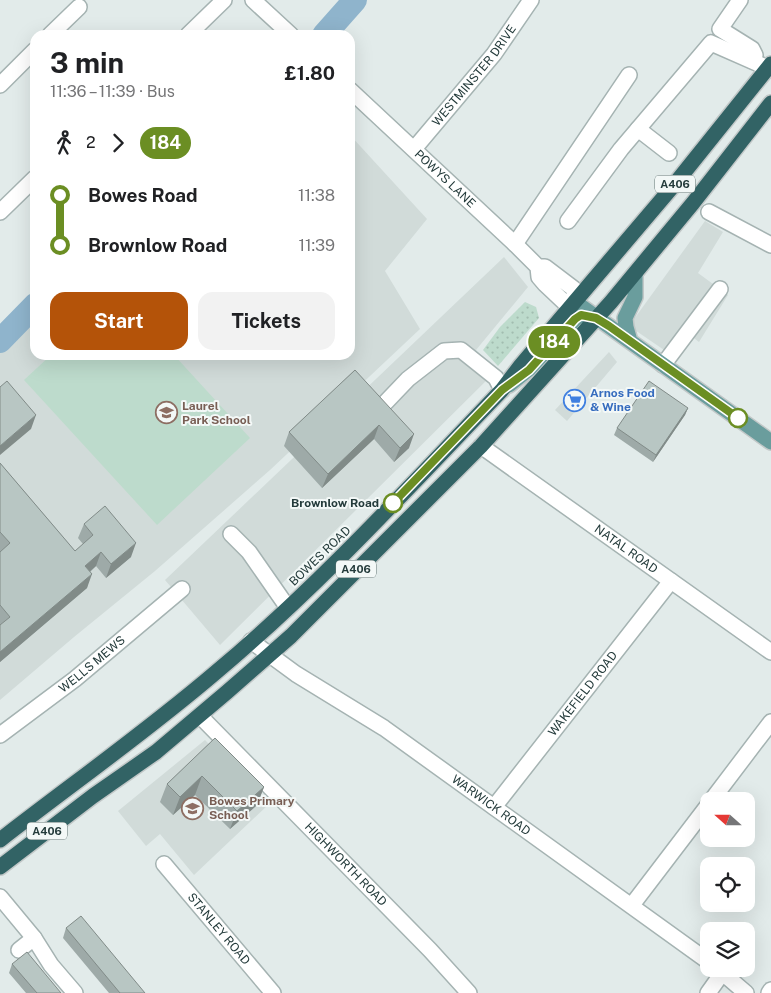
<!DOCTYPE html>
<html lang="en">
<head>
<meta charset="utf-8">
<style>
  body { margin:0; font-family:"Public Sans",sans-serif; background:#f2f2f2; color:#202124; height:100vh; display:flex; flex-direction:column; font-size:19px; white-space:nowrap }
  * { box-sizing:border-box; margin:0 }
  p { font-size:16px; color:#757577 }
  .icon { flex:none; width:28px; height:28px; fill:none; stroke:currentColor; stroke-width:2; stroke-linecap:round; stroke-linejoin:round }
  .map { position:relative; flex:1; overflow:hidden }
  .sheet { position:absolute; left:30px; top:30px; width:325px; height:330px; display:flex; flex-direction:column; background:#fff; border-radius:15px; box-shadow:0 5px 20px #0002 }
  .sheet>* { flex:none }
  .badge { padding:0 10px; border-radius:16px; font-size:18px; line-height:32px }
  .needle { width:32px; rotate:291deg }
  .fabs { position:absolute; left:700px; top:792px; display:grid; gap:10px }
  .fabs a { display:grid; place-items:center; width:55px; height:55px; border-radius:10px; background:#fff; box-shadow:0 5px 20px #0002; font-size:25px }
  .map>.badge { position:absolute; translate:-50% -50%; box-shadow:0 0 0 2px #fff }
  .legs { display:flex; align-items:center; gap:8px; height:55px; padding:0 20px; font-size:16px }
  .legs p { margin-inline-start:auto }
  .overview { display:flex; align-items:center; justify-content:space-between; height:85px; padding:0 20px }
  h1 { font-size:28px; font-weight:700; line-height:38px }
  .cta { display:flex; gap:10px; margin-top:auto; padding:10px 20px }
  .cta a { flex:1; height:58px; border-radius:15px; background:#b45309; color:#fff; font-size:20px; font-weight:700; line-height:58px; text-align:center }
  .cta a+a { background:#f2f2f2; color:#202124 }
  ul { padding:0 20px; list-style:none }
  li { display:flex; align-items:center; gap:18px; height:50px; font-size:19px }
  li i { display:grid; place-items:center; width:8px; height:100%; margin:0 6px; background:currentColor }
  li i::after { content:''; width:12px; height:12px; margin:-6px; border:4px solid; border-radius:50%; background:#fff }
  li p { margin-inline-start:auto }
  li:first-child i { background:linear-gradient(#0000 50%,currentColor 0) }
  li:last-child i { background:linear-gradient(currentColor 50%,#0000 0) }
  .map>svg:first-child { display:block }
</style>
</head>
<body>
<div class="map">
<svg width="771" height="993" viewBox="0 0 771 993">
  <defs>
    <pattern id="green-dots" width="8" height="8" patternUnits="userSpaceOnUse" patternTransform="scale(1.25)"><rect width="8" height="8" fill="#bddbcc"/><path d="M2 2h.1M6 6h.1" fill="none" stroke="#a2bdb0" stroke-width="1.8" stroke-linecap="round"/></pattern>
  </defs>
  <rect width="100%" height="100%" fill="#e2ebea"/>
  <path fill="#d1dbd9" d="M350,135L427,219L385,271L420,329L270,470L155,571L74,637L0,700V348L35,314V355H350Z
    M705,221L723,232L698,273L728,295L699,342L685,331L667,352L629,326Z
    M504,257L528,287L476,350L495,372L220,645L165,580Z
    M609,352L617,362L567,421L555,410Z
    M205,740L268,805L194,875L160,834L146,846L118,811Z"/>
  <path fill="url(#green-dots)" d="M525,302L536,307L539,318L498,366L483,350L500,327Z"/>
  <path fill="#bddbcc" d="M51,355H174L250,438L157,525L24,380Z"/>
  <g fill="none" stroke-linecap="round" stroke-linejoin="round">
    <path stroke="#8fb4cc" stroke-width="24" d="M324,35L355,0
      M0,341L35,305"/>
    <defs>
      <g id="minor">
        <path d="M253,0L291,35"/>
        <path d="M740,0L720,29L752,49L755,55L753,61"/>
        <path d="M50,35L79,7"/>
        <path d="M188,35L224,0"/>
        <path d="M0,85L35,50"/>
        <path id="s1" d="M350,90L515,244L538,267L539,277L545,284L563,301L575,302L574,289L545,267H538"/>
        <path d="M638,129L669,153"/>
        <path id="s2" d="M414,149L494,54L531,0"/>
        <path d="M0,212L35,178"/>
        <path d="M709,212L771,245"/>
        <path d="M568,221L621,149L711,43L768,68"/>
        <path d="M515,244L629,75"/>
        <path d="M663,365L720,289"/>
        <path d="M386,402L408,379L444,351L461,350L496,378L502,390"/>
        <path id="s3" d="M481,446L771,652"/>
        <path d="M231,534L249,552L288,608"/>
        <path id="s4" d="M251,641L296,674L384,728L709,962"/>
        <path id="s5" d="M200,716L430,950L469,993"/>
        <path id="s6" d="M0,735L75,679L182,589"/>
        <path d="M711,801L771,722"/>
        <path id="s7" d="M494,807L671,581"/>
        <path id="s8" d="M164,864L273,993"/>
        <path d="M0,897L34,938L51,965L75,993"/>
        <path d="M632,905L709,804"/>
        <path d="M19,950L34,938"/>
        <path d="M718,969L746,993"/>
        <path d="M708,993L723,972"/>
        <path d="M769,993L771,990"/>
      </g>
      <path id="major" d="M575,302L771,442
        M630,341L626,327L625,318L635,297V274
        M509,385L529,369L575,319L581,315L596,318"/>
      <path id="highway" d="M0,840C72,784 146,732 215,673C318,587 409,487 502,390L521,365L674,185L771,64
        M0,867L93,796L156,752L227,692L291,636L481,446L611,302L693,203L771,103"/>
    </defs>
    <use href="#minor" stroke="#a5b3b2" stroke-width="18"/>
    <use href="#major" stroke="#c2c8c8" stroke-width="18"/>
    <use href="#highway" stroke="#c2c8c8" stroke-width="18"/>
    <use href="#minor" stroke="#fff" stroke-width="15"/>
    <use href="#major" stroke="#6a9d9d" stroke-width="15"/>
    <use href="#highway" stroke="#326365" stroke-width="15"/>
  </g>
  <path fill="#9eaaa8" d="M355,370L409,448L394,462L374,439L322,488L284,446L289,432Z
    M688,408L685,415L653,462L614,435L617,428Z
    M0,463L75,551L83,544L78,538L84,524L131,557L106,578L96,566L90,572L87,588L0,662Z
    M215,738L264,787L257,805L230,829L195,795L173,815L160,802L167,784Z
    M66,928L145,993H109L63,938Z
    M12,964L61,993H26L9,973Z"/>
  <path fill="#818b88" d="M688,408L685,415L653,462L656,455Z
    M36,415L31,429L0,455V446Z
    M379,425L374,439L322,488L328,474Z
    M414,434L409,448L394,462L400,448Z
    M136,543L131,557L106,578L111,564Z
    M101,552L96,566L80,580L85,566Z
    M92,574L87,588L0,662V652Z
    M202,776L195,795L173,815L180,797Z
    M264,787L257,805L230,829L237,811Z"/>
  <path fill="#b8c6c3" stroke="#818b88" d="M355,370L414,434L400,448L379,425L328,474L289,432Z
    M7,381L36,415L0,446V387Z
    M649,381L688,408L656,455L617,428Z
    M0,463L75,551L93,535L84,524L105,506L136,543L111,564L101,552L85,566L92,574L0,652V625L10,617L0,605V552L10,543L0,532Z
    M215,738L264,787L237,811L202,776L180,797L167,784Z
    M81,916L145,993H120L66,928Z
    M27,952L61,993H37L12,964Z"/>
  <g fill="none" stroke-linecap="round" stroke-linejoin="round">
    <defs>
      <path id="line-1" d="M393,503L502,390L529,370L575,319L581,315L596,318L609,326L738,418"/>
    </defs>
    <use href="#line-1" stroke="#fff" stroke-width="11"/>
    <use href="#line-1" stroke="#6b8e23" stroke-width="8"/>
  </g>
  <defs>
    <symbol id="supermarket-ring" viewBox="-11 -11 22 22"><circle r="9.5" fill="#f3f8f7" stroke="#3f7fe0" stroke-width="1.5"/><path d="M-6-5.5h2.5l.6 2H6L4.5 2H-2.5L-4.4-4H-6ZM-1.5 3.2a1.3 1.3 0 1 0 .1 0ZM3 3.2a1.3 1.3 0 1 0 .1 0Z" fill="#3f7fe0"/></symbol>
    <symbol id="school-ring" viewBox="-11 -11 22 22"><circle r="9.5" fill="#f3f8f7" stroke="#8d6e63" stroke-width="1.5"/><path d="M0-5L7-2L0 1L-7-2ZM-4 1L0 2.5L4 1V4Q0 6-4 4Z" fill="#8d6e63"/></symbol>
  </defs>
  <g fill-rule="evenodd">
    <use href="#supermarket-ring" x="562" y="388" width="25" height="25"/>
    <use href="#school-ring" x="154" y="400" width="25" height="25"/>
    <use href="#school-ring" x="180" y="796" width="25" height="25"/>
  </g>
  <g fill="#fff" stroke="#6b8e23" stroke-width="2.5">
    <circle cx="738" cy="418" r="9"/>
    <circle cx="393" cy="503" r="9"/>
  </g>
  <g text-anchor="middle" stroke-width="4" stroke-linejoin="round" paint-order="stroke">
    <g fill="#f3f8f7" stroke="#627473" stroke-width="1">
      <rect x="655" y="175.5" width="40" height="17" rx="4"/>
      <rect x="336" y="560.5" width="40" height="17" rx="4"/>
      <rect x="27" y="822.5" width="40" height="17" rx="4"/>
    </g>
    <g font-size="11" font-weight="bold" fill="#243b3b">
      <text x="675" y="188">A406</text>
      <text x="356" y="573">A406</text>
      <text x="47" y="835">A406</text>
    </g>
    <g font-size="12" fill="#243b3b" stroke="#f3f8f7">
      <text dy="4" stroke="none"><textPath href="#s2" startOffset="95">WESTMINSTER DRIVE</textPath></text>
      <text dy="4" stroke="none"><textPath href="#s1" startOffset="130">POWYS LANE</textPath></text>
      <text dy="4" stroke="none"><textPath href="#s3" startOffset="178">NATAL ROAD</textPath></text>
      <text transform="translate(320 556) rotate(-44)" y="4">BOWES ROAD</text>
      <text dy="4" stroke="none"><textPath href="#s6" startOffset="116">WELLS MEWS</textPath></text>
      <text dy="4" stroke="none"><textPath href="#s7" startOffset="144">WAKEFIELD ROAD</textPath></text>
      <text dy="4" stroke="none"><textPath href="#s4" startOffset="291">WARWICK ROAD</textPath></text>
      <text dy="4" stroke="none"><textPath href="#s5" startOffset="208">HIGHWORTH ROAD</textPath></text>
      <text dy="4" stroke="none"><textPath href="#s8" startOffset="85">STANLEY ROAD</textPath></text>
    </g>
    <g font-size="12" font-weight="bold" fill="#366cbe" stroke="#f3f8f7" text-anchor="start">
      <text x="590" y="397">Arnos Food<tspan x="590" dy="14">&amp; Wine</tspan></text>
    </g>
    <g font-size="12" font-weight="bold" fill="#785e54" stroke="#f3f8f7" text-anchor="start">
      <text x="182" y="410">Laurel<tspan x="182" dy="14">Park School</tspan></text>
      <text x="209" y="805">Bowes Primary<tspan x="209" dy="14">School</tspan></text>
    </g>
    <g font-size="12" font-weight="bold" fill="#243b3b" stroke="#f3f8f7" text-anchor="end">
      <text x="379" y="507">Brownlow Road</text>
    </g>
  </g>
</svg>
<div class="fabs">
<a><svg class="needle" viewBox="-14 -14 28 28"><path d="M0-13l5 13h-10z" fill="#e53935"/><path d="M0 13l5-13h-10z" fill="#757577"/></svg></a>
<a><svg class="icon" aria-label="locate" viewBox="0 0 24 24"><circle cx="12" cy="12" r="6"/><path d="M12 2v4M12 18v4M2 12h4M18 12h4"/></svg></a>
<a><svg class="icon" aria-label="layers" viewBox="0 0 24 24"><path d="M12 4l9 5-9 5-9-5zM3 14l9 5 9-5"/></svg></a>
</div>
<b class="badge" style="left:554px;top:342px;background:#6b8e23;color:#fff">184</b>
<section class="sheet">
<div class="overview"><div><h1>3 min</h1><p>11:36 – 11:39 · Bus</p></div><b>£1.80</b></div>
<div class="legs"><svg class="icon" aria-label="walk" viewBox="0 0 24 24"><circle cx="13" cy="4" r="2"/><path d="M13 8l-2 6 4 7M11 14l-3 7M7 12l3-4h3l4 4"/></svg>2<svg class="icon" aria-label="forward" viewBox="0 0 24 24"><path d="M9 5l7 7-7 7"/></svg><b class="badge" style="background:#6b8e23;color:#fff">184</b></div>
<ul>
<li><i style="color:#6b8e23"></i><b>Bowes Road</b><p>11:38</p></li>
<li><i style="color:#6b8e23"></i><b>Brownlow Road</b><p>11:39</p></li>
</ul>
<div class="cta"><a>Start</a><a>Tickets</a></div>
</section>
</div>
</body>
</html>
